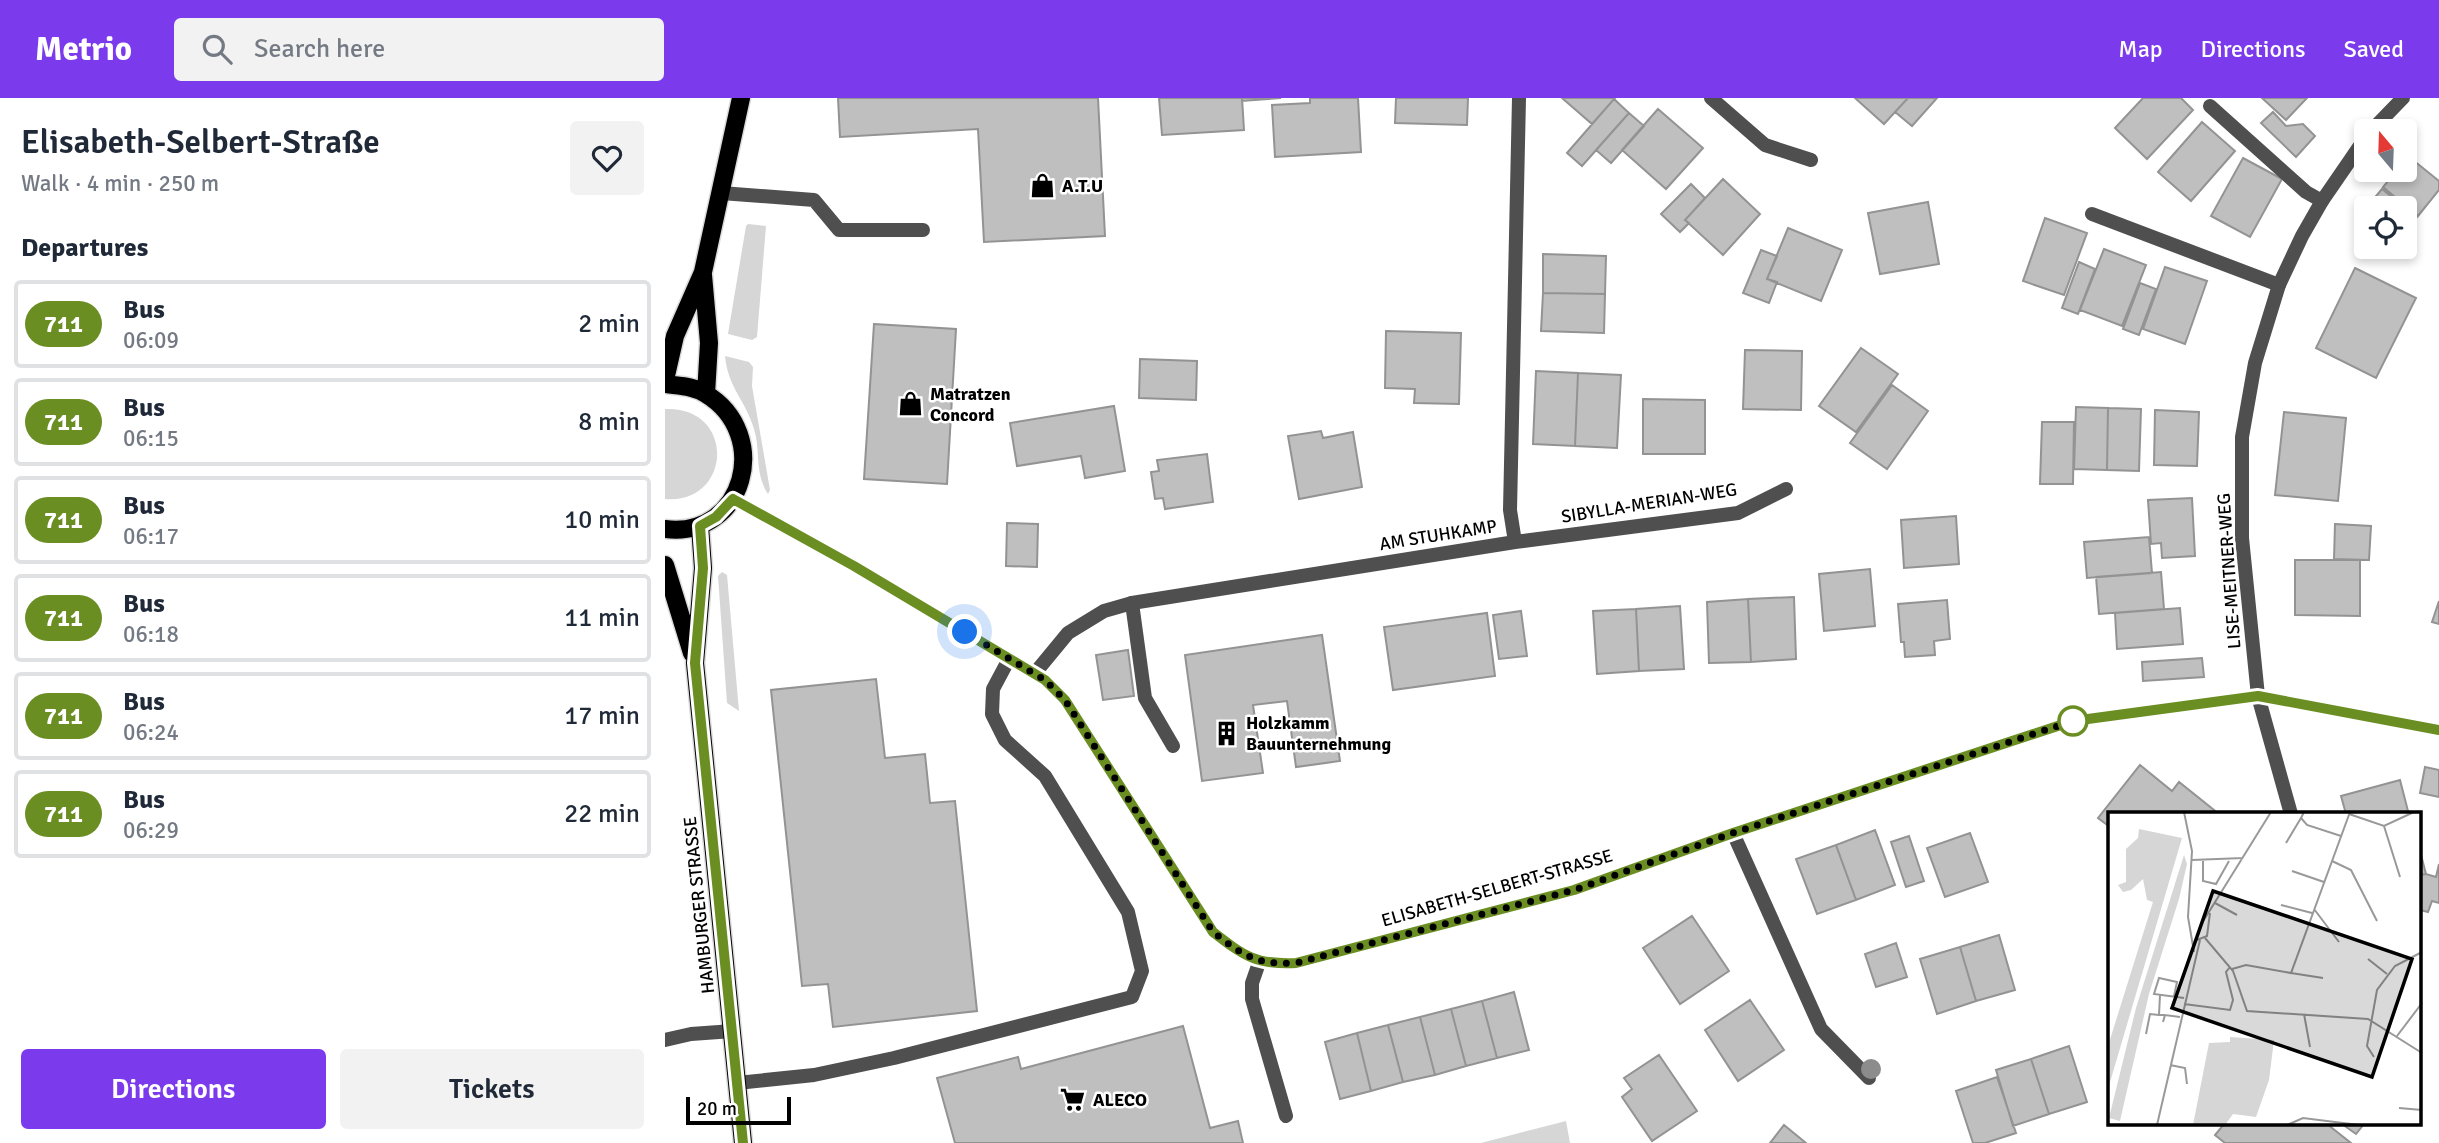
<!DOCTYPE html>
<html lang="en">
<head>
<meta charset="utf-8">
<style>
  body { margin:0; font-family:Signika,sans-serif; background:#f2f2f3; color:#1f2937; height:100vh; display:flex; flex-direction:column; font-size:26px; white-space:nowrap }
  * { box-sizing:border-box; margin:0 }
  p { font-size:23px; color:#747a83 }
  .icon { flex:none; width:38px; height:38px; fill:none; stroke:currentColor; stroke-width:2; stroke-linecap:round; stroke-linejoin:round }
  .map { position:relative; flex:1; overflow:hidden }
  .drawer { display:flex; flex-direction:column; background:#fff; width:665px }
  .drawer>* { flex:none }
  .badge { padding:0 14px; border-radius:23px; font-size:24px; line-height:46px }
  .needle { width:46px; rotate:341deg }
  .buttons { position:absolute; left:1689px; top:21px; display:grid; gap:14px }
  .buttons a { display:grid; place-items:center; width:63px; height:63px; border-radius:7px; background:#fff; box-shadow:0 4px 10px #0003; font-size:35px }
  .scale { position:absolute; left:21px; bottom:18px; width:105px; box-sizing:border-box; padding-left:7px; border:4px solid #000; border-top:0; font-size:19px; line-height:24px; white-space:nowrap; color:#000; -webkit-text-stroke:5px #fff; paint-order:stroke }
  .you { position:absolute; width:35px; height:35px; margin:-18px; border:5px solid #fff; border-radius:50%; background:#1a73e8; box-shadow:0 0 0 10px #1a73e833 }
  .map>.badge { position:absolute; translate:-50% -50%; box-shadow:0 0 0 4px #fff }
  h2 { padding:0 21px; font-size:26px; line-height:63px }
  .round { display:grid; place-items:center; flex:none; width:74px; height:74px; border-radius:7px; background:#f2f2f3 }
  .head { display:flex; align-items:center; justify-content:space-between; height:119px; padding:0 21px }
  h1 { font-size:33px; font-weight:600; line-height:52px }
  .primary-button { display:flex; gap:14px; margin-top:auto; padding:14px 21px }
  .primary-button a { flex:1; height:80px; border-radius:7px; background:#7c3aed; color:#fff; font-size:28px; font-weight:600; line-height:80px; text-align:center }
  .primary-button a+a { background:#f2f2f3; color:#1f2937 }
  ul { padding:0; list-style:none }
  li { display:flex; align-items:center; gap:21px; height:88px; margin:0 14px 10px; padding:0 7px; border:4px solid #e0e1e3; border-radius:7px }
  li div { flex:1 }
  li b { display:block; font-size:26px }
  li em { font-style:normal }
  li .badge { min-width:77px; font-weight:700; text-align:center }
  header { display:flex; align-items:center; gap:42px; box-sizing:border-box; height:98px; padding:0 35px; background:#7c3aed; color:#fff }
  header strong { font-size:33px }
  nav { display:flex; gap:38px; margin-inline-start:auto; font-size:24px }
  .search { width:490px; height:63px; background:#f2f2f3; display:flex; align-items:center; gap:18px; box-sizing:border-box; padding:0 24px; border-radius:7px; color:#747a83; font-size:26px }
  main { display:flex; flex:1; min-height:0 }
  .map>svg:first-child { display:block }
</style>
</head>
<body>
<header>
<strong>Metrio</strong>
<div class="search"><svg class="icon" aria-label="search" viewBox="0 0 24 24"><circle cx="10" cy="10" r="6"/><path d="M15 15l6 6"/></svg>Search here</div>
<nav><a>Map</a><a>Directions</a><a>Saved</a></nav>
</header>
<main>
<section class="drawer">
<div class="head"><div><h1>Elisabeth-Selbert-Straße</h1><p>Walk · 4 min · 250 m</p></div><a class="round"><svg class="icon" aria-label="heart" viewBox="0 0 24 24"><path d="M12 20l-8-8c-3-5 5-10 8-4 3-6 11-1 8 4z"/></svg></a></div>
<h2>Departures</h2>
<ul>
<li><span class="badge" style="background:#6b8e23;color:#fff">711</span><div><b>Bus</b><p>06:09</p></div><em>2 min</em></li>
<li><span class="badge" style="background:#6b8e23;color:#fff">711</span><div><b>Bus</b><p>06:15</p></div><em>8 min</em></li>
<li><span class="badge" style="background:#6b8e23;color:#fff">711</span><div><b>Bus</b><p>06:17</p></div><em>10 min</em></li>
<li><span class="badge" style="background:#6b8e23;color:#fff">711</span><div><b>Bus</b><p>06:18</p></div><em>11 min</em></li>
<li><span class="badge" style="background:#6b8e23;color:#fff">711</span><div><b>Bus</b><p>06:24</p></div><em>17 min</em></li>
<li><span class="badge" style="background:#6b8e23;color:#fff">711</span><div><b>Bus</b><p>06:29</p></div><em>22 min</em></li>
</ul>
<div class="primary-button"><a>Directions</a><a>Tickets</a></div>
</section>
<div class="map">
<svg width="1774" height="1045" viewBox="0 0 1774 1045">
  <rect width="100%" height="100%" fill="#fff"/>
  <path fill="#d6d6d6" d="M83,126L101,128L92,239L87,242L63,236L81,128Z
    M60,258L84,264L88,269L87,288L105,392L103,396C89,375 96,353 89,331C81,303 63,290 60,258Z
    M0,311C72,308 67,407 0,401Z
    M57,474L62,477L74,613L62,605L53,478Z
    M901,1023L905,1045H816Z"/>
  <path fill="#bfbfbf" stroke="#939393" stroke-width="2" d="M173,0H433L440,138L319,144L313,31L175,39Z
    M494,0H577L579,32L497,37Z
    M577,0H616L577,3Z
    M645,0H693L696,54L610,59L607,7L645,5Z
    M731,0H803L802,27L730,25Z
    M897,0H950L927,26Z
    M1190,0H1243L1219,26Z
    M1243,0H1272L1247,28L1230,14Z
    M1478,0H1516L1528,12L1482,61L1450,30Z
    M1597,0H1642L1621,22Z
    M949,1L964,15L917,68L902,55Z
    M993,11L1038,50L1001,91L957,52Z
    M1608,14L1621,28L1638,26L1650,38L1631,59L1596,25Z
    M964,15L979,28L946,65L931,52Z
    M1537,24L1570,53L1526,103L1493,74Z
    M1743,58L1774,83V92L1753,118L1718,89L1732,72H1740V62Z
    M1578,60L1617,81L1585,139L1546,118Z
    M1058,81L1095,116L1058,157L1020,122Z
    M1026,86L1040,100L1020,122L1024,125L1015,134L996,116Z
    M1717,91L1752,119L1740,135V110H1701Z
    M1263,104L1274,166L1215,176L1203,115Z
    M1701,110V128L1692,121Z
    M1380,120L1422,135L1399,197L1358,183Z
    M1123,130L1177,152L1156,203L1102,181Z
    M1439,151L1481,167L1457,228L1415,212Z
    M1096,152L1112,158L1102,181L1112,184L1104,205L1078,195Z
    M878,156L941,158L940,196L878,195Z
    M1414,164L1430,171L1413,216L1397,210Z
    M1500,169L1542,183L1520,246L1478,231Z
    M1690,170L1751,200L1711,280L1651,250Z
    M1475,185L1491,191L1474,237L1458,231Z
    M878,195L940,196L939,235L876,233Z
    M209,226L291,231L282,386L199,381Z
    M721,233L796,235L794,306L749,305L750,291L720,290Z
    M1196,250L1233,276L1191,334L1154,308Z
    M1080,252L1137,253L1136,312L1078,311Z
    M475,261L532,263L531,302L474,300Z
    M871,273L913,275L910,348L868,346Z
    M913,275L956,277L952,350L910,348Z
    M1227,287L1263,313L1222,371L1185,345Z
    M978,301L1040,302V356H978Z
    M449,308L460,373L420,380L416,358L352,368L345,325Z
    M1411,309L1443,310L1442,372L1409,371Z
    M1443,310L1476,311L1474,373L1442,372Z
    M1490,312L1534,314L1532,368L1489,367Z
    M1619,314L1681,320L1673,403L1610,397Z
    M1377,324H1409L1408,386H1375Z
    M656,333L658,340L688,334L697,389L634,401L623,338Z
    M542,356L548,404L500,411L498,400L490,401L486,374L494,373L492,362Z
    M1527,400L1530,458L1497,460L1496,445L1486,446L1483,402Z
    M1291,418L1294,466L1239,470L1236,422Z
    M342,425L373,426L372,469L341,468Z
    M1670,426L1706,428L1704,462L1669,461Z
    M1484,439L1487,475L1422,480L1419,444Z
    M1630,462H1695V518L1630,517Z
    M1205,471L1210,528L1159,533L1154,476Z
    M1496,474L1499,511L1434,516L1431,479Z
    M1129,499L1131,561L1086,564L1083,501Z
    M1083,501L1086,564L1044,565L1042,504Z
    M1282,502L1285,541L1269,543L1270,557L1240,559L1239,544H1236L1233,506Z
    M1774,503V526L1767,524Z
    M1015,508L1019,571L974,573L971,511Z
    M1515,510L1518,546L1452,551L1450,515Z
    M971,511L974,573L932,576L928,513Z
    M856,513L862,558L834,561L828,517Z
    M822,515L830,578L728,592L719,529Z
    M657,537L675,663L631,669L622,603L588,607L598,675L537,683L520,557Z
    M463,552L469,598L438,602L431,557Z
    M1537,560L1539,579L1478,583L1477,564Z
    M211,581L220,660L260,656L265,705L290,703L312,913L168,929L163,886L137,888L106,592Z
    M1475,667L1507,693L1514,684L1554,716H1445V729L1433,720Z
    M1760,669L1774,672V699L1755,695Z
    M1735,682L1743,713L1732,716H1681L1676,698Z
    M1210,732L1230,787L1191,802L1171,747Z
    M1305,735L1323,784L1280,799L1262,750Z
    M1244,738L1259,783L1241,789L1226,744Z
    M1171,747L1191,802L1152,816L1131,761Z
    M1755,753L1761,776L1755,777Z
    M1774,766V805L1767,803L1763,814L1755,812V777L1761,776L1771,779Z
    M1027,818L1064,873L1015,906L978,850Z
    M1334,837L1350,892L1311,903L1295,849Z
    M1231,845L1242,879L1211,889L1200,856Z
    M1295,849L1311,903L1272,916L1255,861Z
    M849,894L864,952L832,960L817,903Z
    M1085,902L1119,952L1073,983L1040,932Z
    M817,903L832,960L801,968L786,911Z
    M786,911L801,968L770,977L755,919Z
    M755,919L770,977L738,984L723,927Z
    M723,927L738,984L706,993L692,935Z
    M518,928L545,1030L573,1023L578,1045H290L272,980L353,959L356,971Z
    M692,935L706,993L675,1001L660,944Z
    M1404,948L1422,1004L1384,1016L1366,961Z
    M994,957L1032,1013L987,1043L957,999L967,991L959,980Z
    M1366,961L1384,1016L1348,1028L1331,972Z
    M1332,979L1351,1035L1320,1045H1308L1291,993Z
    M1559,1026H1662L1686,1045H1560L1550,1037Z
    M1677,1026H1699L1691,1036Z
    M1119,1027L1141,1045H1105Z"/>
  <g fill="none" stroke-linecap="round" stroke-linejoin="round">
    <defs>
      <path id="primary" d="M38,177L44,245L41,296
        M0,282L10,238L38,174L76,0
        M0,286C14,288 29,288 41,296C107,336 80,441 0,431
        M35,428L38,470L30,565L78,1045
        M0,467L27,555"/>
    </defs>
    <use href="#primary" stroke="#dbdbdb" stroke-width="21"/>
    <path stroke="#4f4f4f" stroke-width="14" d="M1545,8L1641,94L1657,103
      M56,95L149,102L174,132H258
      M1427,116L1614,187
      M467,505L480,600L508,648
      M595,862L587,885V901L621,1018
      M0,942L26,936L68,933
      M72,985L149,977L229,960L467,899L477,873L463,814L380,678L340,642L327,616L328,591L344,561"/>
    <path stroke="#4f4f4f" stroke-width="14" d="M1046,0L1100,47L1146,62
      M1706,33L1738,0
      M68,401L189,468L380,582L400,602L548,834C579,858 591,866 631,865L909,792L1068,735L1408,623L1593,598L1774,632
      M850,444L1073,415L1121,391
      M370,575L403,535L439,513L467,505L850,444L845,412L854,0
      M1626,716L1593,598L1577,440V339L1590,265L1614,187L1637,138L1657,103L1701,39
      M1068,735L1156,931L1204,980"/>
    <use href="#primary" stroke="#000" stroke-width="18"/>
  </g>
  <circle fill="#8c8c8c" cx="1206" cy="971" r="10"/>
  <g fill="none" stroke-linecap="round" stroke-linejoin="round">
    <defs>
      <path id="line" d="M78,1045L30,565L38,470L35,428L51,419L68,401L189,468L380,582L400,602L548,834C579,858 591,867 631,865L909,792L1068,735L1408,623L1593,598L1774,632"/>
    </defs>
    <use href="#line" stroke="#fff" stroke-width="16"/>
    <use href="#line" stroke="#6b8e23" stroke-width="10"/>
    <path stroke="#000" stroke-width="7" stroke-dasharray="0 12.6" d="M300,534L380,582L400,602L548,834C579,858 591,867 631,865L909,792L1068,735L1408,623"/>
  </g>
  <defs>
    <symbol id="shop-bare" viewBox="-9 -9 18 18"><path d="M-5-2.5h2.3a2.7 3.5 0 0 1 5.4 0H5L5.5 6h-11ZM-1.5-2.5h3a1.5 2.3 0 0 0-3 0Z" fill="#000" stroke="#fff" stroke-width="2.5" paint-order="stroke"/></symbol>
    <symbol id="building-bare" viewBox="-9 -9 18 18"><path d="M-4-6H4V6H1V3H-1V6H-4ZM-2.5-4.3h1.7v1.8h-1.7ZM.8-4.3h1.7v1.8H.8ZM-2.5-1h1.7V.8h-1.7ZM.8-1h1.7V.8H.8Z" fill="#000" stroke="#fff" stroke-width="2.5" paint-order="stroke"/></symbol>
    <symbol id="supermarket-bare" viewBox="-9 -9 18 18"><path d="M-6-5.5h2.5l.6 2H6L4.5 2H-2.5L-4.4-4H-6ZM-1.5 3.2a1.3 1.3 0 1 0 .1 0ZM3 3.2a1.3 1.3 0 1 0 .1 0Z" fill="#000" stroke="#fff" stroke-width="2.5" paint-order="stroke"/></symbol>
  </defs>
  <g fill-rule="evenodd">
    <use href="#shop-bare" x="360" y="70" width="35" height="35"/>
    <use href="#shop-bare" x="228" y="288" width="35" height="35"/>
    <use href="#building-bare" x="544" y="618" width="35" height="35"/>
    <use href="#supermarket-bare" x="390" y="984" width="35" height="35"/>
  </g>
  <circle fill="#fff" stroke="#6b8e23" stroke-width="3.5" cx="1408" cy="623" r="14"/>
  <g text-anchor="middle" stroke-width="5" stroke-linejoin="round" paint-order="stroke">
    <g font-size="18" font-weight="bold" fill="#000" stroke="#fff" text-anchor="start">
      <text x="397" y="94">A.T.U</text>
      <text x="265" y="302">Matratzen<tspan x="265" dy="21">Concord</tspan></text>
      <text x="581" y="631">Holzkamm<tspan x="581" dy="21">Bauunternehmung</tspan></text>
      <text x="428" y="1008">ALECO</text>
    </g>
    <g font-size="18" fill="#000" stroke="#fff">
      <text transform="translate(984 405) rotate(-9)" y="6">SIBYLLA-MERIAN-WEG</text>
      <text transform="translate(773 437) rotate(-9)" y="6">AM STUHKAMP</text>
      <text transform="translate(1564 473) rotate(-94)" y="6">LISE-MEITNER-WEG</text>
      <text transform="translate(832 790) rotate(-16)" y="6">ELISABETH-SELBERT-STRASSE</text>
      <text transform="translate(34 807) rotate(-96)" y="6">HAMBURGER STRASSE</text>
    </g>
  </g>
  <g transform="translate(1443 714)">
    <rect width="313" height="313" fill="#fff"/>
    <path d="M31,17L74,26L0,277V234L45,90L39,88L35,67L23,78L15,80L10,73L18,70V37L30,26ZM76,43L79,52L71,87L41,182L12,309L1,306L28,196ZM122,225L166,228L161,268L148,305L125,302L117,313H85L101,231L122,230Z" fill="#d6d6d6"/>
    <path fill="none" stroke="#999" stroke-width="2" d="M76,0L84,39L80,105L86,140M196,0L193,6L199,13L233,24M241,2L276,14L306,0M276,14L292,65M178,31L193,6M84,48L135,46M95,49V69L108,72L121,49M224,49L243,58L269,109M184,59L216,70M107,91L129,103M173,93L204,101M206,97L231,130M94,111L163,0M97,126L125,159L139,199L260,207L314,241M89,128L99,124L102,101M260,147L279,162M124,157L138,153L183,161L242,0M183,161L215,166M52,183L51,203H57M66,184L69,170L51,166L46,182L76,186M76,192L122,198L125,188L118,160L122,155M196,202L202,235M55,210L57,203L72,205M38,222L42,202L51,203M289,224L314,191M266,245L259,234L269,178L287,154L314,140M62,253L77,256L79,272M291,296L314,298M49,313L92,128M179,313L195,306L251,313"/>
    <path fill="#000" fill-opacity="0.15" stroke="#000" stroke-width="3.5" d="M105,79L304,147L264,265L64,196Z"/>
    <rect width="313" height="313" fill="none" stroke="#000" stroke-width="3.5"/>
  </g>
</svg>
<div class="buttons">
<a><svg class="needle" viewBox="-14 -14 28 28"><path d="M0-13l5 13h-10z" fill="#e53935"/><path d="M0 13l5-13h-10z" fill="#747a83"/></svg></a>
<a><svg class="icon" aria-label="locate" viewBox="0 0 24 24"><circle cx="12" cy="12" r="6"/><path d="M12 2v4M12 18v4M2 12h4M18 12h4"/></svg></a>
</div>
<div class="scale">20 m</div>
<div class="you" style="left:300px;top:534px"></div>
</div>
</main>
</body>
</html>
